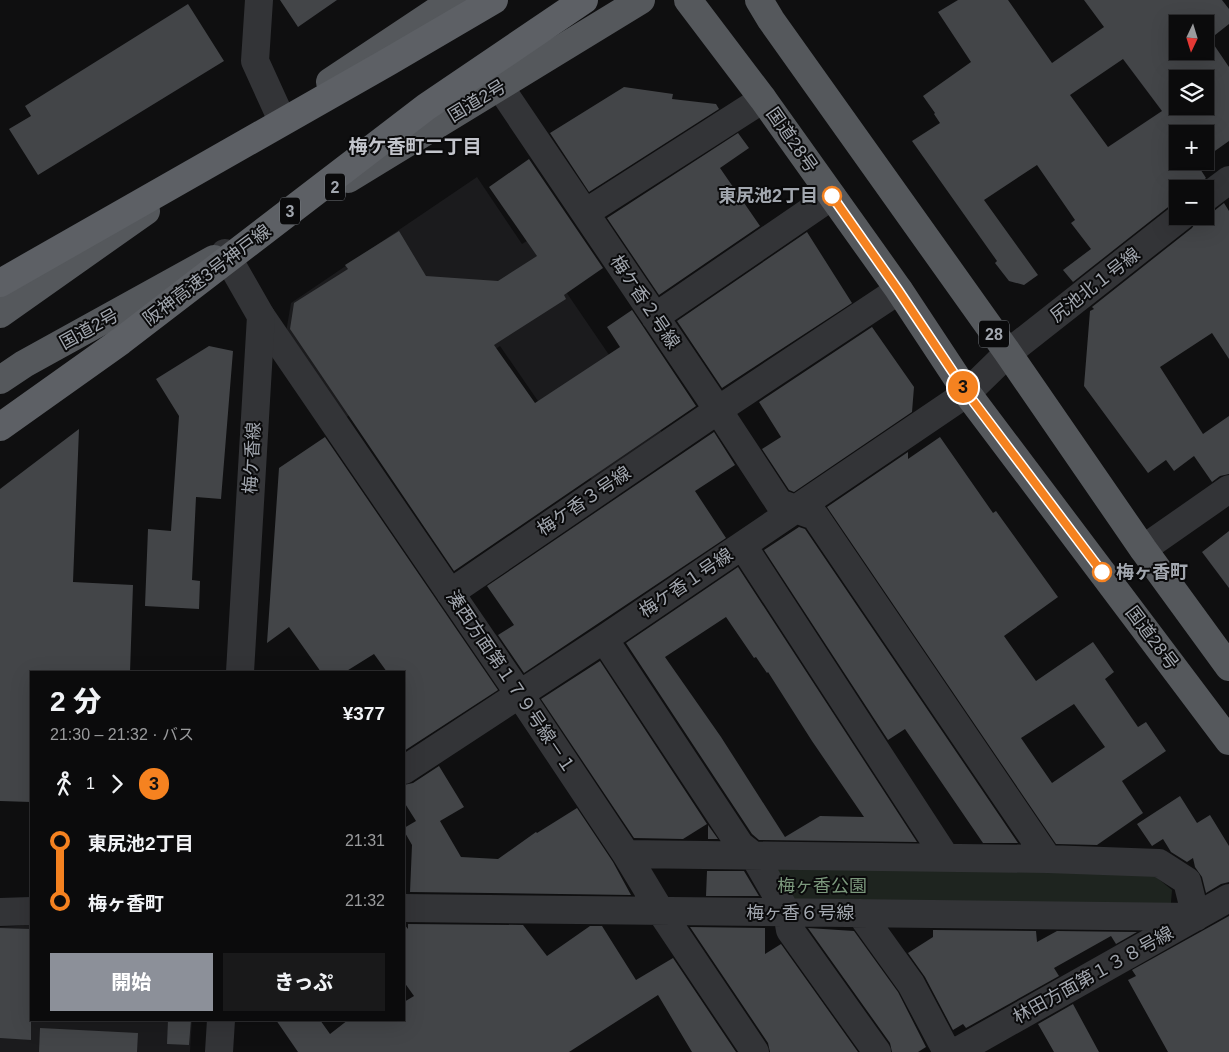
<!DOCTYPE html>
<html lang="ja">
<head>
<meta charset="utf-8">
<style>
  body { margin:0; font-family:Arial,"Noto Sans JP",sans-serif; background:#19191a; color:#f1f3f6; height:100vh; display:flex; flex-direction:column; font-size:19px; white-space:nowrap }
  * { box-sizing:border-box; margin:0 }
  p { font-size:16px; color:#9a9b9d }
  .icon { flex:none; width:28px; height:28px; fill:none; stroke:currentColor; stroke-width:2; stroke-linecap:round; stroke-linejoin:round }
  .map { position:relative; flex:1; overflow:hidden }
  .drawer { position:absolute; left:30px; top:671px; width:375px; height:350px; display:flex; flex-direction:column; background:#0b0b0c; border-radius:0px; box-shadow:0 5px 20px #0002,0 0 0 1px #2b2b2d }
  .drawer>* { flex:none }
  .badge { padding:0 10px; border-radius:16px; font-size:18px; line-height:32px }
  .needle { width:32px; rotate:184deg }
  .fabs { position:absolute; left:1169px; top:15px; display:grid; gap:10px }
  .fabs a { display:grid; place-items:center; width:45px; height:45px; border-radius:0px; background:#0b0b0c; box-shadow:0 5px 20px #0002,0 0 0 1px #2b2b2d; font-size:25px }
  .map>.badge { position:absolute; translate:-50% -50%; box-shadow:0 0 0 2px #fff }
  .legs { display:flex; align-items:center; gap:8px; height:55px; padding:0 20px; font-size:16px }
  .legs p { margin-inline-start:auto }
  .head { display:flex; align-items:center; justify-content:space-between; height:85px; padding:0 20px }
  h1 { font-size:28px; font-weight:800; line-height:38px }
  .cta { display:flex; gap:10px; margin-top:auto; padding:10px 20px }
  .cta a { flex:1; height:58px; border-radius:0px; background:#8c9099; color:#fff; font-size:20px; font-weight:800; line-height:58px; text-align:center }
  .cta a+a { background:#19191a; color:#f1f3f6 }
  ul { padding:0 20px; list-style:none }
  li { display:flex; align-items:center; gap:18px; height:60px; font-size:19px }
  li i { display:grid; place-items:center; width:8px; height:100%; margin:0 6px; background:currentColor }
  li i::after { content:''; width:12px; height:12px; margin:-6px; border:4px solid; border-radius:50%; background:#0b0b0c }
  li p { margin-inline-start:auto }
  li:first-child i { background:linear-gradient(#0000 50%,currentColor 0) }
  li:last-child i { background:linear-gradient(currentColor 50%,#0000 0) }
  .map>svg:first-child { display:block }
</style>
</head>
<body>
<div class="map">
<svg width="1229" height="1052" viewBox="0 0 1229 1052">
  <rect width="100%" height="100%" fill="#0f0f10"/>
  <path fill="#1b1b1d" d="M477,177L522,244L530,239L663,434L593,481L500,346L395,417L380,395L345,418L286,332L291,303Z
    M31,925V1020H192L190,1052H0V927Z"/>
  <path fill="#1e241f" d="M777,863L1150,872L1172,890L1170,914L789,908L769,873Z"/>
  <path fill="#434548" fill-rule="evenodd" d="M280,0H337L298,27Z
    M958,0H1008L1052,63L1104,27L1084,0H1222L1229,9V24L1210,39L1229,67V141L1205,158V134H1178V161H1200L1197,164L1206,178L1193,189H1178V201L1172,204L1073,282L1063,270L1091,249L1071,223L1075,220L1037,165L984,200L1038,275L1024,285L1009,281L995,263L997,261L912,141L940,123L934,114L935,113L923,96L971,62L938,12ZM1178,24H1205V51H1178ZM1123,59L1162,111L1108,147L1070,95ZM1178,79H1205V106H1178Z
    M188,4L224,61L38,175L9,129L31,116L25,106Z
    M624,87L673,94L672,99L716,104L719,109L589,192L550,133Z
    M738,133L749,148L720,168L760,226L659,295L607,218Z
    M529,159L603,268L564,295L566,299L494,345L535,403L620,347L607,327L632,310L696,406L454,571L290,329L294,303L348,269L345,265L399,231L426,276L498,281L537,256L489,187Z
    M1224,203L1229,211V359L1212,333L1160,367L1203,434L1229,416V474L1220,476L1212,482L1194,456L1174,471L1166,460L1148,473L1084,386L1090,311L1094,309L1092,307L1192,228L1196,222L1197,216H1205V213L1214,211Z
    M807,232L852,303L722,388L677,321Z
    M872,327L914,387L912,412L794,492L789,490L762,449L781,437L759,402Z
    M209,346L233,351L221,499L196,497L192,580L200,581L199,609L145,606L148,529L171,531L179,416L156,379Z
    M79,429L73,582L133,585L130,672H31V802L0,801V489Z
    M714,432L735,465L695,491L726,538L524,673L498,635L514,625L487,586Z
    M325,437L498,690L404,751V672H387L374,654L345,672H321L289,627L267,643L279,468Z
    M940,437L993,513L996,511L1058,597L1004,636L1036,681L1093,642L1114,672L1105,679L1138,727L1146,722L1166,751L1122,781L1143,813L1097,845L1056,844L827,507L908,452V459ZM1074,704L1105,747L1052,783L1021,738Z
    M799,527L805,529L1018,843H983L905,729L888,740L764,550Z
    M1229,531V588L1202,552Z
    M738,567L917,842L759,840L752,834L626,643ZM726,617L754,658L756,657L767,673L768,672L812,741L864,817L820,816L785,837L721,737L665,657Z
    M600,661L707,824L683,839L634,838L541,699Z
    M439,766L464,807L440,821L461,857L498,859L536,832L537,833L577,808L613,862L631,895L410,892L412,845L404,831V828L416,821L404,802V785L413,783Z
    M1180,796L1197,823L1210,815L1229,846V882L1221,884L1206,893L1202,877L1195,867L1193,858L1187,862L1171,852L1163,839L1152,846L1137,824Z
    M708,825L718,839H708Z
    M707,871H744L759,896H706Z
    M1229,916V1052H1168L1128,980L1136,976L1132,970Z
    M404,924L408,929V924L523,925L547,956L590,926H602L636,980L673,958L736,1052H692L658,995L569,1052H298L276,1020H320L330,1034L348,1020H404V1002L414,996L404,982Z
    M690,927L765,928V954L781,944L858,1052H770L768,1043Z
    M0,928L31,929V1040L0,1038Z
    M808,928L854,931L898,992L926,1047L918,1052H892L890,1043Z
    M933,930L1036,931L1037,942L1057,931L1137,932L1116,944L1111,936L1054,968L1059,976L966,1028L963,1024L953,1030L925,977L908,953L933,937Z
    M1073,1004L1099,1052H1054L1038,1024Z
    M168,1020H191L189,1045L167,1044Z
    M40,1028L138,1033L137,1052H39Z"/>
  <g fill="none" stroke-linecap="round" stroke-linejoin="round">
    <path stroke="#333437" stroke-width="28" d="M259,0L255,61L280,116
      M500,87L718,410L779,503L815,516L1048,859
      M1205,198L1229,180
      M585,213L763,99
      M261,316L520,695L626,854L661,912L755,1052
      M655,317L832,196
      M743,546L946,858
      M1143,549L1229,489
      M450,593L718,410L899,290
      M604,639L740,845L754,856L787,913L790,930L877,1052
      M404,770L604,639L967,393L1008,353L1182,216
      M404,908L1196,917L1187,881L1159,863L1048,859L626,854
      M0,912L31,911
      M860,913L911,984L947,1052
      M956,1052L1229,898"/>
    <path stroke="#333437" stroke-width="28" d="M225,253L261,316L240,672
      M219,1052L221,1020"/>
    <path stroke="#55585c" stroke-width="28" d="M688,0L763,99L899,290L967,393L1229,741
      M759,0L771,20L1008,353L1143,549L1229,667
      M330,82L453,0
      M348,179L641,0
      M0,314L146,211
      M0,380L24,364L214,259"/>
    <path stroke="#5d6065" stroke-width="28" d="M0,283L388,62L494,0
      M0,427L121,341L426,107L584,0"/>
  </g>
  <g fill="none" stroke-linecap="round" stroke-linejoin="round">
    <defs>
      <path id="line-1" d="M832,196L898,290L967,393L1102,572"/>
    </defs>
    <use href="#line-1" stroke="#fff" stroke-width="11"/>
    <use href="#line-1" stroke="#f58220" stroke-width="8"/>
  </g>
  <g fill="#fff" stroke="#f58220" stroke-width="2.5">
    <circle cx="832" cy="196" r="9"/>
    <circle cx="1102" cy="572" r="9"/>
  </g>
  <g text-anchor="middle" stroke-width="4" stroke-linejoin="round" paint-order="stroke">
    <g fill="#0a0a0b" stroke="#74787e" stroke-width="1">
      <rect x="325" y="173.5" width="20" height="27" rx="4"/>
      <rect x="280" y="197.5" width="20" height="27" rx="4"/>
      <rect x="979" y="320.5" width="30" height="27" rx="4"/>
    </g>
    <g font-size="16" font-weight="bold" fill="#a2a7af">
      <text x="335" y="193">2</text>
      <text x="290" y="217">3</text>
      <text x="994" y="340">28</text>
    </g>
    <g font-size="18" fill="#a2a7af" stroke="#0a0a0b">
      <text transform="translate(477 101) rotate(-31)" y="6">国道2号</text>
      <text transform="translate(792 140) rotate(55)" y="6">国道28号</text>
      <text transform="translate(207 275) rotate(-37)" y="6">阪神高速3号神戸線</text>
      <text transform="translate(1095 285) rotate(-38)" y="6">尻池北１号線</text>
      <text transform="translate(645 302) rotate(56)" y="6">梅ケ香２号線</text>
      <text transform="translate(89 329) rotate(-29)" y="6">国道2号</text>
      <text transform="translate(252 458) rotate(-87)" y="6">梅ケ香線</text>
      <text transform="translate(584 501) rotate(-34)" y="6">梅ケ香３号線</text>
      <text transform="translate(686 583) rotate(-34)" y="6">梅ケ香１号線</text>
      <text transform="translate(1152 638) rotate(53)" y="6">国道28号</text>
      <text transform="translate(511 682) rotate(56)" y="6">湊西方面第１７９号線－１</text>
      <text x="800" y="919">梅ヶ香６号線</text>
      <text transform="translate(1093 975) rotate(-29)" y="6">林田方面第１３８号線</text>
    </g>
    <g font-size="18" font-weight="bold" fill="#a2a7af" stroke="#0a0a0b" text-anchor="end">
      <text x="818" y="202">東尻池2丁目</text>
      <text x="1116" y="578" text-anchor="start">梅ヶ香町</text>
    </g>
    <g font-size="18" fill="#7b987c" stroke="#0a0a0b">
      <text x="822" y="892">梅ヶ香公園</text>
    </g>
    <g font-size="19" font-weight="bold" fill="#c3c5cc" stroke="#0a0a0b">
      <text x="415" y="153">梅ケ香町二丁目</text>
    </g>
  </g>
</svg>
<div class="fabs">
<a><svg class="needle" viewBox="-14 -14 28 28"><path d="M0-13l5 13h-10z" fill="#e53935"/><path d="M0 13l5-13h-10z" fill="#9a9b9d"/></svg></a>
<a><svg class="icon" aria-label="layers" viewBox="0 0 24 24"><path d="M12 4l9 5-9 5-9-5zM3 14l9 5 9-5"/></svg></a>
<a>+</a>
<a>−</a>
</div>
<b class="badge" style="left:963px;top:387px;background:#f58220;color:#111">3</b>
<section class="drawer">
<div class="head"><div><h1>2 分</h1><p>21:30 – 21:32 · バス</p></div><b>¥377</b></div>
<div class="legs"><svg class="icon" aria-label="walk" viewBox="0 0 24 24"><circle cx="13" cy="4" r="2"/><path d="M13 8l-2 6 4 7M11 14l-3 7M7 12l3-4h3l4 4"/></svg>1<svg class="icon" aria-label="forward" viewBox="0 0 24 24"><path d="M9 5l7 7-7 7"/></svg><b class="badge" style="background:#f58220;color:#111">3</b></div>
<ul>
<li><i style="color:#f58220"></i><b>東尻池2丁目</b><p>21:31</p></li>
<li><i style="color:#f58220"></i><b>梅ヶ香町</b><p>21:32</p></li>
</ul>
<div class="cta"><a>開始</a><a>きっぷ</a></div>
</section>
</div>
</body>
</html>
